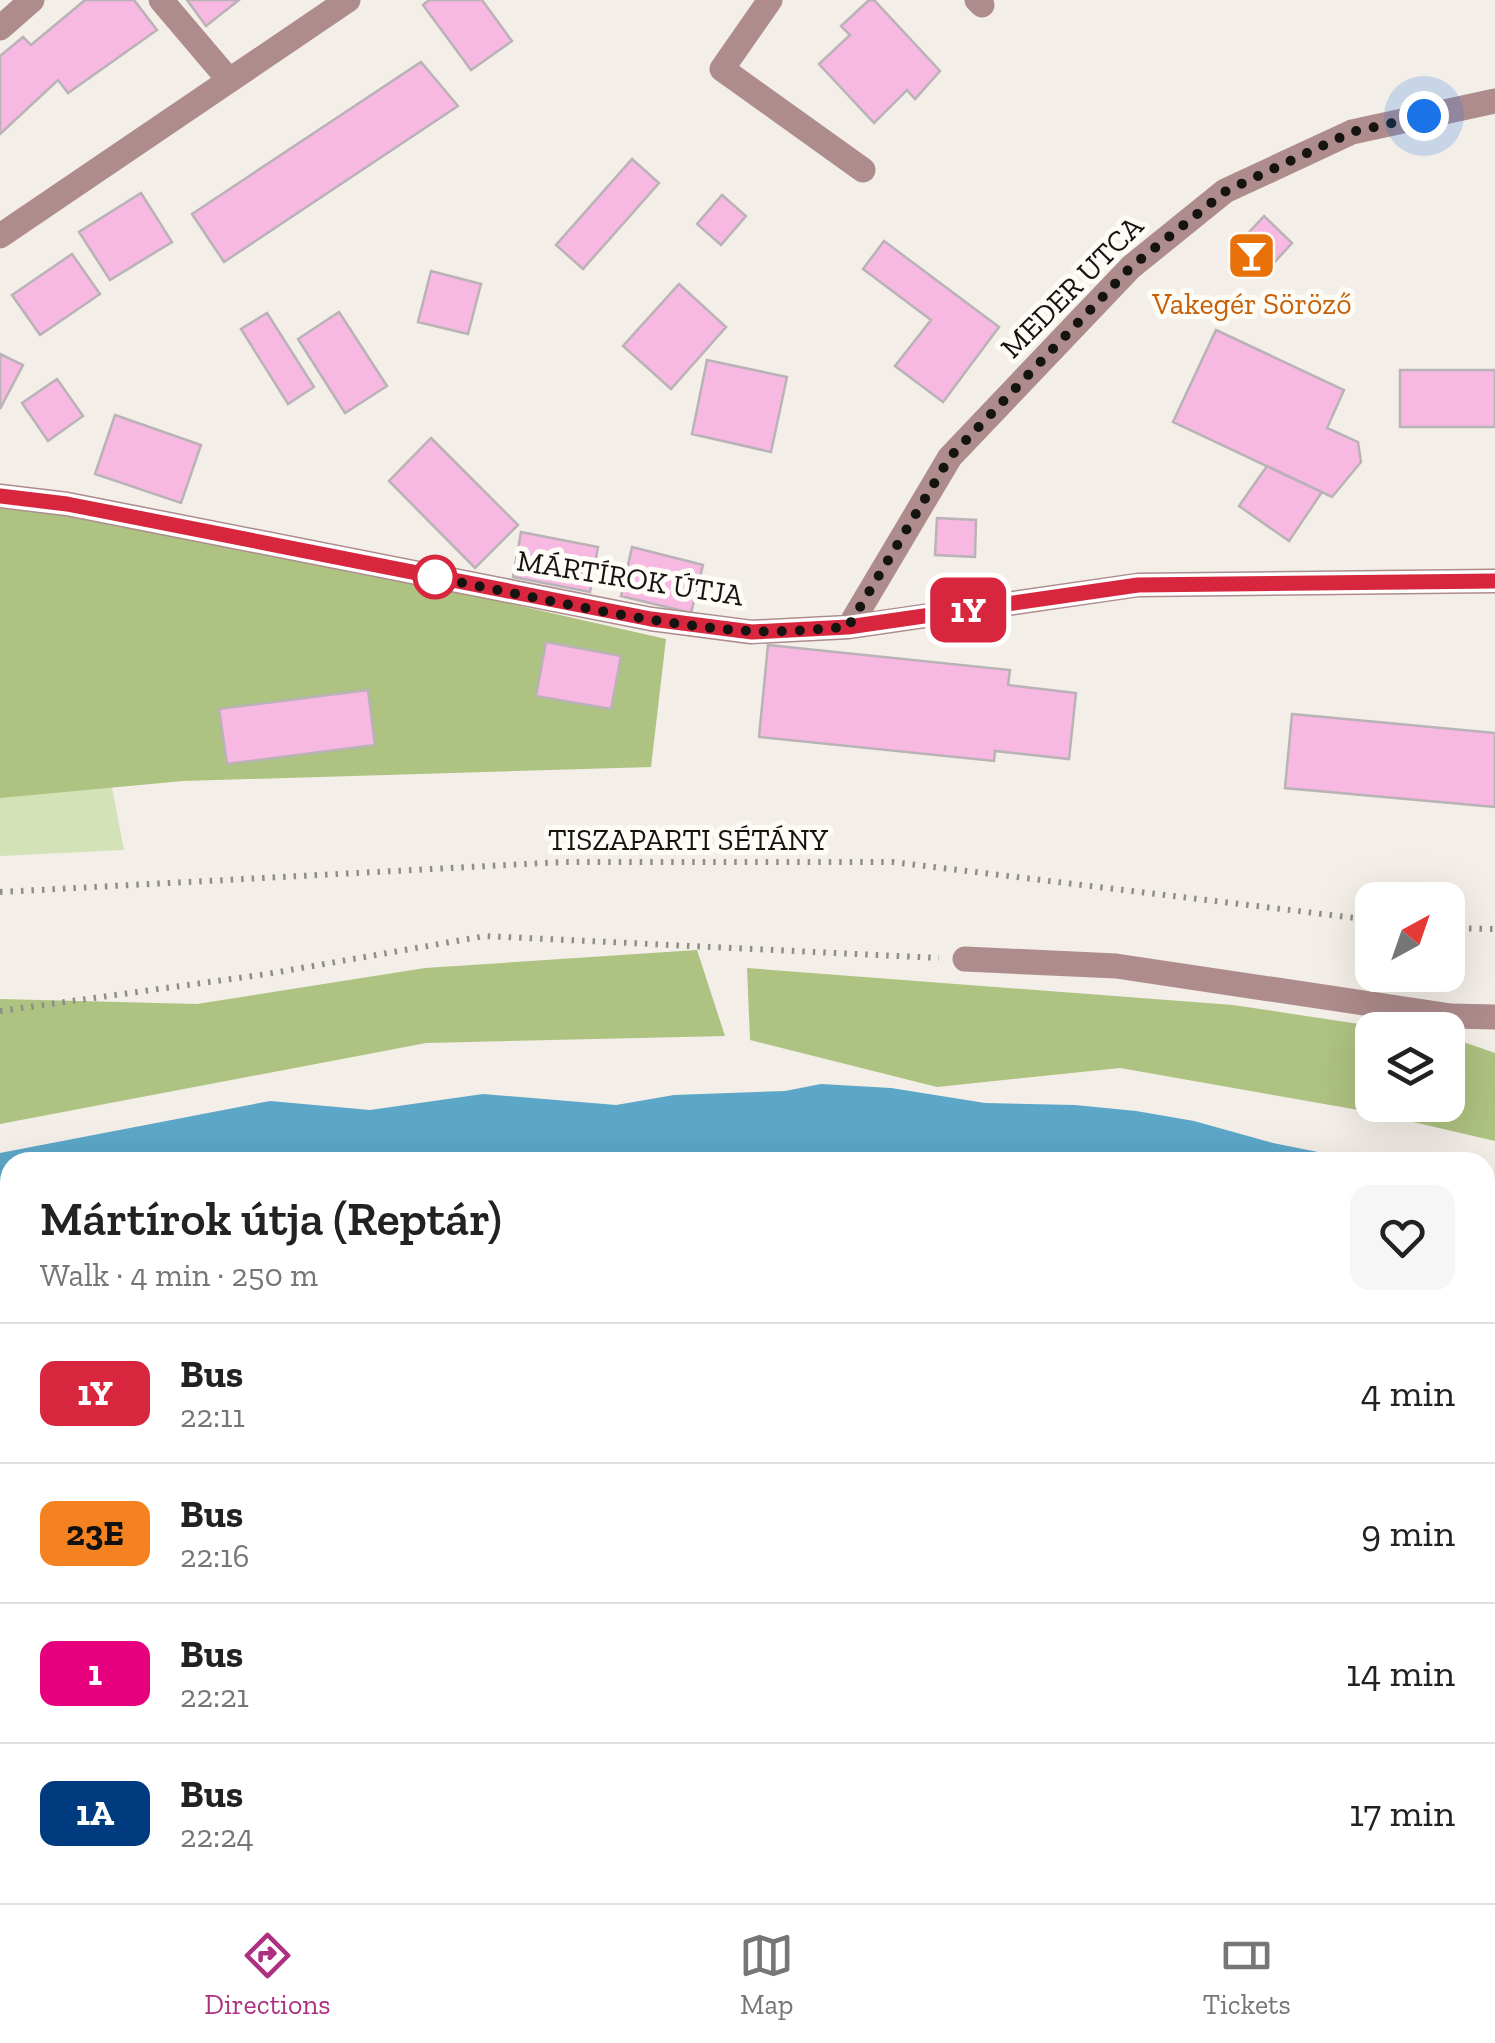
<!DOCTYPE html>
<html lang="en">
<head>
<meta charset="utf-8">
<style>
  body { margin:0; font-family:"Zilla Slab",serif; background:#f6f6f6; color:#222; height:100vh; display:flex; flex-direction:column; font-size:38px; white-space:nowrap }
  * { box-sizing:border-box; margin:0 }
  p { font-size:32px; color:#767676 }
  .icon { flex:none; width:55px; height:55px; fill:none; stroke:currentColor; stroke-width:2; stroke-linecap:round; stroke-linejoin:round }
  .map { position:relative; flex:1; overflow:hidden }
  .side { position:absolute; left:0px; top:1152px; width:1495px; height:752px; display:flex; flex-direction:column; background:#fff; border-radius:30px 30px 0 0; box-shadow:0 10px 40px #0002 }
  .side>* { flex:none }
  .badge { padding:0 20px; border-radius:15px; font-size:35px; line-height:65px }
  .needle { width:65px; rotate:40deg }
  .tools { position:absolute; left:1355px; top:882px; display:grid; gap:20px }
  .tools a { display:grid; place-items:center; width:110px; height:110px; border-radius:20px; background:#fff; box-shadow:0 10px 40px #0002; font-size:50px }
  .you { position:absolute; width:50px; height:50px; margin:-25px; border:8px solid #fff; border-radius:50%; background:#1a73e8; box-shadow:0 0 0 15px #1a73e833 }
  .map>.badge { position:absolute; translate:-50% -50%; box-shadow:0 0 0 5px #fff }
  .round { display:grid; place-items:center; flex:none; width:105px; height:105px; border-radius:20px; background:#f6f6f6 }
  .overview { display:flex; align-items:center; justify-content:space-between; height:170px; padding:0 40px }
  h1 { font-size:48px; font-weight:600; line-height:75px }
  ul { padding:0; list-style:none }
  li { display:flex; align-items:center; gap:30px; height:140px; padding:0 40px; border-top:2px solid #e0e0e0 }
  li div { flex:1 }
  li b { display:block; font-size:38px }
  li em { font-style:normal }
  li .badge { min-width:110px; font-weight:700; text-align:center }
  .tabs { display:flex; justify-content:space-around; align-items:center; height:140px; border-top:2px solid #e0e0e0; background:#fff; font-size:28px; color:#767676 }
  .tabs a { display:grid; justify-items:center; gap:5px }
  .tabs .active { color:#ad3081 }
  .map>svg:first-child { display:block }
</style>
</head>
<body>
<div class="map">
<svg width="1495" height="1903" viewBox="0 0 1495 1903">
  <rect width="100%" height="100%" fill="#f3eee7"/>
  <path fill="#d4e2b8" d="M0,721L111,782L124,850L0,856Z
    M10,1618V1895H1485V1664L1495,1666V1903H0V1619Z"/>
  <path fill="#aec281" d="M0,494L155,523L666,639L651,767L183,781L0,798Z
    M697,950L725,1036L426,1043L0,1124V999L197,1004L425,968Z
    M747,968L1233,1005L1399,1030H1372V1105H1448V1037L1452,1038L1495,1053V1141L1370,1112L1120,1068L937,1087L750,1040Z"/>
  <path fill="#5ca6c8" d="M821,1084L891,1088L985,1103L1075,1105L1136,1111L1194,1121L1273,1143L1368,1162H10V1618L0,1619V1153L270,1101L370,1110L483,1094L616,1105L674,1095L785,1091Z
    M1485,1188L1495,1190V1666L1485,1664Z"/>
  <path fill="#f7b8e2" stroke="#b9b2b6" stroke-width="2.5" d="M85,0H134L157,30L68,93L58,80L0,134V56L23,37L31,45Z
    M187,0H239L206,26Z
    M429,0H482L512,41L471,70L423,5Z
    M869,0H874L940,71L915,99L907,90L874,123L819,64L850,35L841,26Z
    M421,62L458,106L224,262L192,214Z
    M632,159L659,183L583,269L556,245Z
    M141,193L172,242L110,280L79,232Z
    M722,195L746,216L721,245L697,224Z
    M1264,216L1292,243L1260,278L1231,252Z
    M884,241L999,327L943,402L895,366L931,320L863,269Z
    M72,254L100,294L40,335L12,295Z
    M431,271L481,284L468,334L418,322Z
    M679,284L726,327L671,389L623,346Z
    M339,312L387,386L345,413L298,339Z
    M267,313L314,387L288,404L241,329Z
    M1216,330L1344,390L1327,428L1358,442L1361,462L1332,497L1173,422Z
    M0,354L23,365L0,409Z
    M707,360L787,377L771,452L692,434Z
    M1400,370H1495V427H1400Z
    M57,379L83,416L48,441L22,403Z
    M115,415L201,445L181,503L95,474Z
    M431,438L518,525L475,568L389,481Z
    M1267,466L1322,492L1289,541L1239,506Z
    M937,518L976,520L975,557L935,555Z
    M521,532L598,547L590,592L513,577Z
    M632,547L703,565L691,613L621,596Z
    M546,642L621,656L611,709L536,696Z
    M768,645L1010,670L1008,685L1076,693L1069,759L995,751L994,761L759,737Z
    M368,690L375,745L227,764L219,709Z
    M1292,714L1495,733V807L1285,788Z"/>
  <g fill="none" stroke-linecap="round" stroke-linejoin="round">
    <path stroke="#908d88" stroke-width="6" stroke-dasharray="2.5 8" stroke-linecap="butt" d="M0,892L563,862H892L1372,920
      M1448,928L1495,929
      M0,1011L267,974L485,936L939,958
      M0,1677L10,1679
      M0,1737L10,1735
      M0,1833L10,1830
      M1485,1852L1495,1854"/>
    <path stroke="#ae8c8d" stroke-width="25" d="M161,0L229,80
      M770,0L722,69L863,170
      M977,0L982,5
      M0,28L32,0
      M0,236L348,0
      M0,496L67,504L651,619L751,632L849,627L1138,585L1495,581
      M849,627L950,457L1131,267L1225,191L1352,132L1495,101
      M965,959L1116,966L1451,1016L1495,1017"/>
  </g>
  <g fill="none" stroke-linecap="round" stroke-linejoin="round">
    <defs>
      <path id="line" d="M0,496L67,504L651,619L752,632L848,627L1138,585L1495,581"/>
    </defs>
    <use href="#line" stroke="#fff" stroke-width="22"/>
    <use href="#line" stroke="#d7263d" stroke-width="15"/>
    <path stroke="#151411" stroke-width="10" stroke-dasharray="0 18" d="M435,577L422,575C530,595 639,624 749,631C781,633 816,629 848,627L950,457L1131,267L1226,191L1352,132L1424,116"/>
  </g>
  <defs>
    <symbol id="bar-square" viewBox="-11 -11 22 22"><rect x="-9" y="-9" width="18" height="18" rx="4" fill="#e8710a" stroke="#fefcf7"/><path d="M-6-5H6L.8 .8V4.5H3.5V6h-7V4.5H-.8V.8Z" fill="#fff"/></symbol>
  </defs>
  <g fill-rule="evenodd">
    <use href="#bar-square" x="1224" y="228" width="55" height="55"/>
  </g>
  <circle fill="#fff" stroke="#d7263d" stroke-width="5" cx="435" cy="577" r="20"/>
  <g text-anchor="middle" stroke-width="10" stroke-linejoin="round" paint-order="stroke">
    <g font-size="30" fill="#151411" stroke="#fefcf7">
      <text transform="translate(1072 287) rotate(-45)" y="10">MEDER UTCA</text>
      <text transform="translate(630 578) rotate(9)" y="10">MÁRTÍROK ÚTJA</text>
      <text x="688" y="850">TISZAPARTI SÉTÁNY</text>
    </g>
    <g font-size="30" fill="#c56008" stroke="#fefcf7">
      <text x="1252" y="314">Vakegér Söröző</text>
    </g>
  </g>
</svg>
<div class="tools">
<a><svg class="needle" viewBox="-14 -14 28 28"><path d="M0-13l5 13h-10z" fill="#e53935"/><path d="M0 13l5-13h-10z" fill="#767676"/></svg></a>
<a><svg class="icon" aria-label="layers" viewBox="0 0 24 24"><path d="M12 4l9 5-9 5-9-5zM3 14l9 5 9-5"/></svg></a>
</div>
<div class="you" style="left:1424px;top:116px"></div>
<b class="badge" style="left:968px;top:610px;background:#d7263d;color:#fff">1Y</b>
<section class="side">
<div class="overview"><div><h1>Mártírok útja (Reptár)</h1><p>Walk · 4 min · 250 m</p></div><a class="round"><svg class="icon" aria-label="heart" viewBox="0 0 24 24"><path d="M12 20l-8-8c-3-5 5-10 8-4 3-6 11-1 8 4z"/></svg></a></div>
<ul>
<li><span class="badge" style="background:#d7263d;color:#fff">1Y</span><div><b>Bus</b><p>22:11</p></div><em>4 min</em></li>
<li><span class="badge" style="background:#f58220;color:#111">23E</span><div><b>Bus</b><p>22:16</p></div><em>9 min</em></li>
<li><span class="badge" style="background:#e6007e;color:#fff">1</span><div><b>Bus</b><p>22:21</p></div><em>14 min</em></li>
<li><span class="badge" style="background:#003b80;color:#fff">1A</span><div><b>Bus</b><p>22:24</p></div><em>17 min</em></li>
</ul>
</section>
</div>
<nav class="tabs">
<a class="active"><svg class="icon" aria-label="directions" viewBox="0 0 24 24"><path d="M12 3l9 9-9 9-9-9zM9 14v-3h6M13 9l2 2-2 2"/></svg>Directions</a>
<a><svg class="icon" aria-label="map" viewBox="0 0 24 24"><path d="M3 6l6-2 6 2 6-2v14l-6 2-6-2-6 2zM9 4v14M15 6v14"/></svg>Map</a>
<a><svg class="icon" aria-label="tickets" viewBox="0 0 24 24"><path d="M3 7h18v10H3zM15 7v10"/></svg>Tickets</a>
</nav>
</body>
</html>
